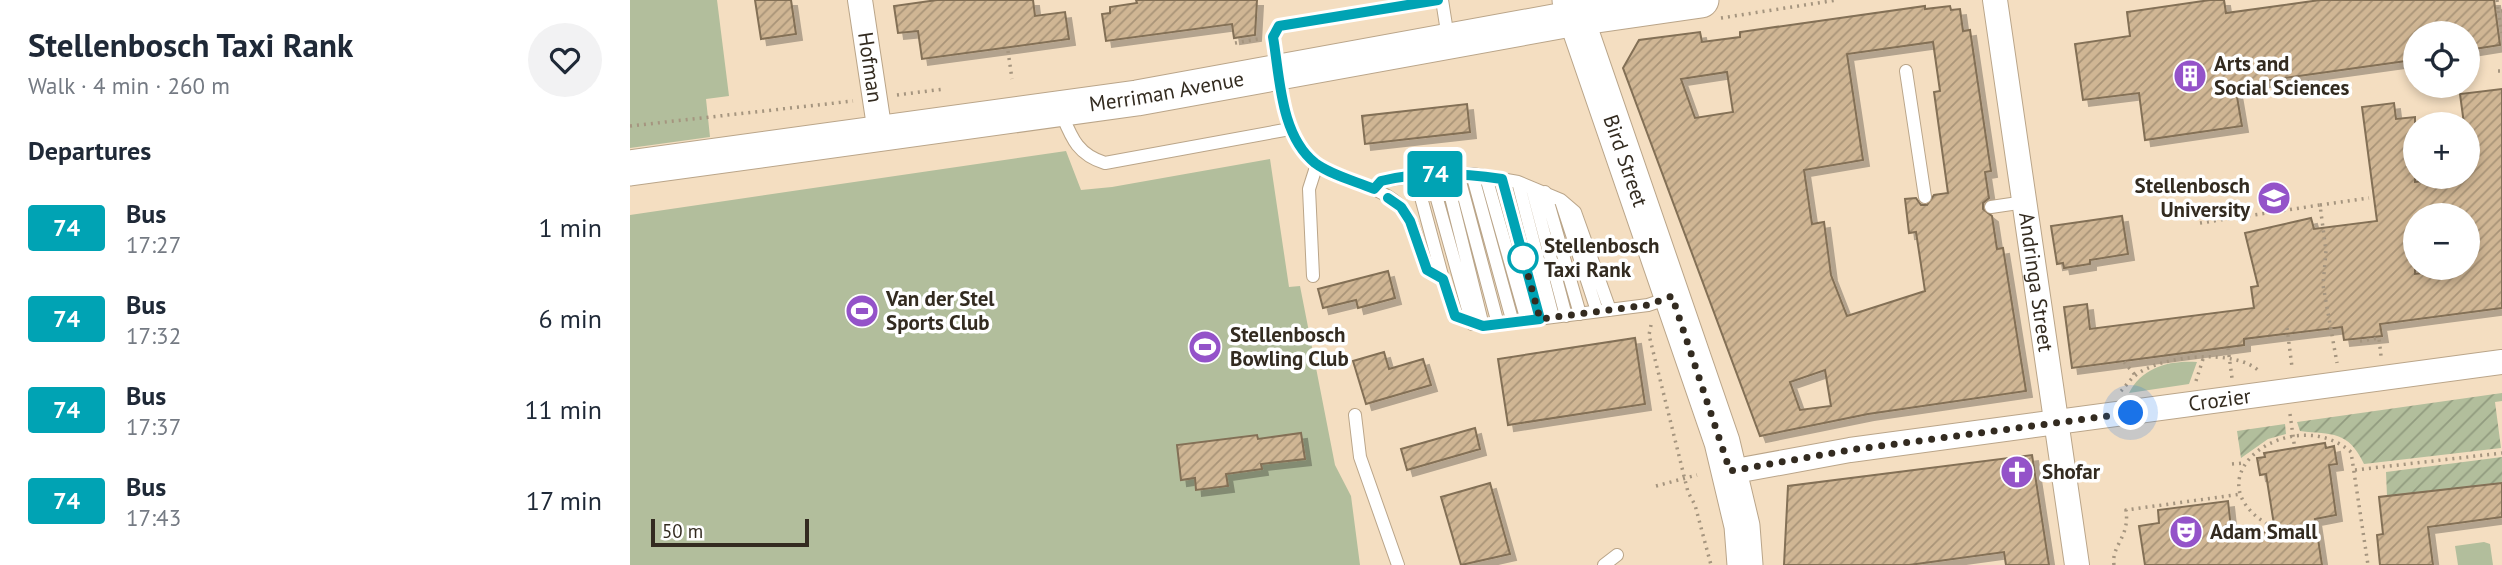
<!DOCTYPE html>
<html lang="en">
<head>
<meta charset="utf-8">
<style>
  body { margin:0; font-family:"PT Sans",sans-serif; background:#f2f2f3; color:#1f2937; height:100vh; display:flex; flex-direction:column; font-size:26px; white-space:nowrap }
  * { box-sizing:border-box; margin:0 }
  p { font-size:23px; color:#747a83 }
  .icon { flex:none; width:38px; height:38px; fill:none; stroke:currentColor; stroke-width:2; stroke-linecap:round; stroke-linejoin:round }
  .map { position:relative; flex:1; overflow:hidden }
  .sheet { display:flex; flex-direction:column; background:#fff; width:630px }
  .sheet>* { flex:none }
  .badge { padding:0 14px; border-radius:5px; font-size:24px; line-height:46px }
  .fabs { position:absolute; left:1773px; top:21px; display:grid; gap:14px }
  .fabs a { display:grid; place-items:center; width:77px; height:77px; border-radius:50%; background:#fff; box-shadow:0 4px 10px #0003; font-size:35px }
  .scale { position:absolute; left:21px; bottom:18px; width:158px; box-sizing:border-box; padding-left:7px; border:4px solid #332b20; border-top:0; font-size:19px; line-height:24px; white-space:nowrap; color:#332b20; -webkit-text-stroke:5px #fff; paint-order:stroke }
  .you { position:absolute; width:35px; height:35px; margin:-18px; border:5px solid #fff; border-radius:50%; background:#1a73e8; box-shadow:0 0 0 10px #1a73e833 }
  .map>.badge { position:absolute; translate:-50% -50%; box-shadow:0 0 0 4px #fff }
  h2 { padding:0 28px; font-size:26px; line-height:63px }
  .round { display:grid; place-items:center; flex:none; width:74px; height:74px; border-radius:37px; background:#f2f2f3 }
  .overview { display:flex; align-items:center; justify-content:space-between; height:119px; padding:0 28px }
  h1 { font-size:33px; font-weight:800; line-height:52px }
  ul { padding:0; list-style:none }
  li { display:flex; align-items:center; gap:21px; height:91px; padding:0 28px }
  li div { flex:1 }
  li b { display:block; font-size:26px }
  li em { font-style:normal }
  li .badge { min-width:77px; font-weight:700; text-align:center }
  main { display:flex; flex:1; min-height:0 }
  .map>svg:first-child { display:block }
</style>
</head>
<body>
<main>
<section class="sheet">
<div class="overview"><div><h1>Stellenbosch Taxi Rank</h1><p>Walk · 4 min · 260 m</p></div><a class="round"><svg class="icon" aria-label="heart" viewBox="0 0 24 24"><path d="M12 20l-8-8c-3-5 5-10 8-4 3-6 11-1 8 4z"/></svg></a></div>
<h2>Departures</h2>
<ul>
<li><span class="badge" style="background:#00a3b4;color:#fff">74</span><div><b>Bus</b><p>17:27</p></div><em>1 min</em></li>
<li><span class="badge" style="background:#00a3b4;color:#fff">74</span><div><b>Bus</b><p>17:32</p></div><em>6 min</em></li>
<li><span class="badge" style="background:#00a3b4;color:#fff">74</span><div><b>Bus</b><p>17:37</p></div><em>11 min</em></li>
<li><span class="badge" style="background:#00a3b4;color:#fff">74</span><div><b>Bus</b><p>17:43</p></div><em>17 min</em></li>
</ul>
</section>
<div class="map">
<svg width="1872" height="565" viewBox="0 0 1872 565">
  <defs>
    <pattern id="garden-furrows" width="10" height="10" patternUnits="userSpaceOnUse" patternTransform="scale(1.75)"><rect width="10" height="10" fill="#b2be9c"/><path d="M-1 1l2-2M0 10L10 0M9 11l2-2" fill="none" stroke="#919b7f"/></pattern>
    <pattern id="building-hatch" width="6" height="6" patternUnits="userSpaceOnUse" patternTransform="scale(1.75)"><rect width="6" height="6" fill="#d0b694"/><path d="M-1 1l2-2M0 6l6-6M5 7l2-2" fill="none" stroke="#a99478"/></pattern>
    <filter id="shadow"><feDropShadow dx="6" dy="6" stdDeviation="0" flood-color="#0004"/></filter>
  </defs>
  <rect width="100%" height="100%" fill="#f4dec1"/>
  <path fill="#b2be9c" d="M0,0H87L99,96L76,99L80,137L0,148Z
    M436,151L451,190L482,187L640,159L659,287L670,286L705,465L721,496L730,565H0V215Z
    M1567,362L1559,384L1499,393C1512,367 1540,360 1567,362Z
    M1854,542L1860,544L1863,565H1828L1825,546Z"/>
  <path fill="url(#garden-furrows)" d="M1872,393V401L1865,402L1871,448L1734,464C1718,430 1702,435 1670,431L1667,422Z
    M1655,424L1656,434L1638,439L1611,458L1607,431Z
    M1872,457V483L1757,496L1756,472Z"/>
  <path fill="url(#building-hatch)" stroke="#837056" stroke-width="2" fill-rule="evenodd" filter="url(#shadow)" d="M125,0H161L166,34L131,39Z
    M307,0H403L405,16L435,12L439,39L292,59L288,31L268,33L264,6Z
    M506,0H627L625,35L604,38L602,24L476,41L472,14L480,13V7L507,3Z
    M1580,0H1594L1596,13L1690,0H1864L1870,45L1838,50V33H1785V57L1776,61L1605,85L1612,126L1515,140L1509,93L1453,100L1445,44L1500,36L1497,12Z
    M1295,6V9L1320,6L1321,10L1330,9L1333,31L1340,30L1361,171L1355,172L1359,198L1353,203V209L1362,216L1367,249L1373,248L1396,391L1238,414L1130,436L993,68L1009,40L1070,32L1072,42L1110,37V32ZM1303,42L1310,91L1304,92L1318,193L1304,195L1297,205H1291L1286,198L1275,199L1279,233L1286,232L1295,291L1217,316L1201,275L1194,222L1182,224L1174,170L1233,160L1217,54ZM1097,72L1103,112L1065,118L1051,79ZM1195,370L1201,406L1170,410L1160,382Z
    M1872,89V308L1750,324L1752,336L1714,340L1712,327L1614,339V345L1442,368L1434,307L1457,304L1460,329L1624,308L1621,287L1628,286L1615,233L1681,218L1684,229L1747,221L1732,107L1764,103L1766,119L1785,117V182L1838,177V124H1834L1830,94ZM1785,215H1838V268L1785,274Z
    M837,104L840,132L735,144L732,116Z
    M1492,216L1498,254L1460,260V264L1434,268L1433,263L1427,264L1421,226Z
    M758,271L765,298L728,308L726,300L693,308L688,289Z
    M1005,338L1015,404L878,425L868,359Z
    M754,352L759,369L793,359L801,385L736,404L723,361Z
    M845,428L850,449L777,470L771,449Z
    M671,433L675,459L631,464L632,469L596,474L598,486L566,490L565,478L551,480L547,445L627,435L628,439Z
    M1695,443L1696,448L1704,446L1707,464L1699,465L1706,515L1685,519L1692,565H1515L1509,526L1529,523L1528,510L1598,501L1602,537L1645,531L1636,474L1630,475L1627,458L1635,457L1634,453Z
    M1402,455L1419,565H1376L1374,552L1279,565H1154L1158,486Z
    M860,483L880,554L831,565L811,497Z
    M1872,483V517L1798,527L1803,565H1750L1747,535L1753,534L1749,497Z"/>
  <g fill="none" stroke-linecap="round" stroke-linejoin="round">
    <defs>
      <path id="lane" d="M808,0L649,26L643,37C650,77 650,139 687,164C695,170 707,174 716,178C734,185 759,193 772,208C793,233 784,261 813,279L825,316L853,326L1018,305L1042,297
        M812,0L818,38
        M1276,71L1295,197
        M430,110C441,136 446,154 475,163L660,129
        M815,173L853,326
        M800,174L842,324
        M828,174L868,324
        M842,174L883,323
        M785,175L813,279
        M856,177L897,321
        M872,179L910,319
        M888,182L923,317
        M902,188L936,316
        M744,189L751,181L800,174H842L888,182L931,200L945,212L980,310
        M915,192L950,314
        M931,201L967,311
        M1361,207L1395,202
        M683,276L679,189L687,164
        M725,415L730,457L768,565
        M974,565L987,555"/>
      <g id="street">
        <path id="s1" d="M230,0L250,133"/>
        <path id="s2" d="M1365,0L1447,565"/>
        <path id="s3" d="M1100,472L1220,450L1872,362"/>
      </g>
      <g id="secondary">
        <path id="s4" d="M940,0L1092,442L1112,526L1115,565"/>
        <path id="s5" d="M0,168L507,98L946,18L1071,0"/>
      </g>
    </defs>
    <use href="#lane" stroke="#baa589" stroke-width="14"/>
    <use href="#street" stroke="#baa589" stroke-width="26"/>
    <use href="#secondary" stroke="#baa589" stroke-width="37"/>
    <path stroke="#a5957f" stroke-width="3.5" stroke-dasharray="2 5" stroke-linecap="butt" d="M1867,0L1868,11H1872
      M1868,11L1872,33
      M1091,18L1207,0
      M605,43L628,39
      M378,51L382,79
      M1868,71H1872
      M267,95L314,89
      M0,126L223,101
      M1690,205L1739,198
      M1570,223L1690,205L1696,251L1693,285L1707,363
      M1021,325L1019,335L1058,492L1065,505L1081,565
      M1657,328L1662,367
      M1730,341L1749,338L1751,356
      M1598,348L1602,378
      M1494,362L1505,375
      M1566,381L1573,359
      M1491,391C1496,386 1500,379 1506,375C1531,355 1607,348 1630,372
      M1660,414L1665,450
      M1602,464L1614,463
      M1725,470L1872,453
      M1026,486L1067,475
      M1637,524C1558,475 1664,402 1721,452L1738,565
      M1484,565C1481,545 1500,538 1496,510L1612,494"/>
    <use href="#lane" stroke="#fff" stroke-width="12"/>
    <use href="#street" stroke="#fff" stroke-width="24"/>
    <use href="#secondary" stroke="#fff" stroke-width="35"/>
  </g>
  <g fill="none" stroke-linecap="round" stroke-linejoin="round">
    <defs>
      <path id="line" d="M758,198L771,207L780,221L797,270L813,279L825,316L853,326L910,319L872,179C831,173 792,171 751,181L744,189C725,181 701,175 685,163C650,135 650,77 643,37L649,26L808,0"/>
    </defs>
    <use href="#line" stroke="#fff" stroke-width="16"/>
    <use href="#line" stroke="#00a3b4" stroke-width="10"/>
    <path stroke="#332b20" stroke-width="7" stroke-dasharray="0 12.6" d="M893,258L891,249L910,319L1018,305L1042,296L1100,471L1220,450L1501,413"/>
  </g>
  <defs>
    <symbol id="building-disc" viewBox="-11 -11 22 22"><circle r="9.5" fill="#9453c9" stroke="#fff"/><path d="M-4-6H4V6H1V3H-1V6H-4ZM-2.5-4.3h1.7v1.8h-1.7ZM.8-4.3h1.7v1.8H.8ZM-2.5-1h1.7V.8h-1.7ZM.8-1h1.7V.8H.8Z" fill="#fff"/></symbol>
    <symbol id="university-disc" viewBox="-11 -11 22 22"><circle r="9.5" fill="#9453c9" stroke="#fff"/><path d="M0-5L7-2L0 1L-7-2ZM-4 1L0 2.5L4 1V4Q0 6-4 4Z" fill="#fff"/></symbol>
    <symbol id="stadium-disc" viewBox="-11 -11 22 22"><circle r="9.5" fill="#9453c9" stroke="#fff"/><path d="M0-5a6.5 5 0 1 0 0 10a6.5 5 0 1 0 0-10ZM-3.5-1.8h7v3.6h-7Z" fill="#fff"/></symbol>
    <symbol id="church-disc" viewBox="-11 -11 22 22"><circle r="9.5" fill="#9453c9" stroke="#fff"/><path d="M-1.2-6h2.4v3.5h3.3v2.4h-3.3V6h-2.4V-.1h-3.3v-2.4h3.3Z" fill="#fff"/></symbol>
    <symbol id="theatre-disc" viewBox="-11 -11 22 22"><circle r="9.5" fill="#9453c9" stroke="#fff"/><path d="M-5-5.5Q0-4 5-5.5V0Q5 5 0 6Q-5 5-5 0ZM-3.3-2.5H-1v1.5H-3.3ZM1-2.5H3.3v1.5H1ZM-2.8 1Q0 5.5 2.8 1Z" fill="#fff"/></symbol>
  </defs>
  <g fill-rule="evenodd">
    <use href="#building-disc" x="1541" y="57" width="38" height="38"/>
    <use href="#university-disc" x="1625" y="179" width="38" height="38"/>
    <use href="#stadium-disc" x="213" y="292" width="38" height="38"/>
    <use href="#stadium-disc" x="556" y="328" width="38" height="38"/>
    <use href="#church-disc" x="1368" y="453" width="38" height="38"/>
    <use href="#theatre-disc" x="1537" y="513" width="38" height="38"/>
  </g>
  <circle fill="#fff" stroke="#00a3b4" stroke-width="3.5" cx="893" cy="258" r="14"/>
  <g text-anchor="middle" stroke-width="7" stroke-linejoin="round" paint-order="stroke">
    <g font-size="21" font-weight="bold" fill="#332b20" stroke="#fff" text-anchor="start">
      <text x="1584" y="71">Arts and<tspan x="1584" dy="24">Social Sciences</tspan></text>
      <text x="1620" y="193" text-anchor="end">Stellenbosch<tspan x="1620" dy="24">University</tspan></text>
      <text x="256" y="306">Van der Stel<tspan x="256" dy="24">Sports Club</tspan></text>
      <text x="600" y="342">Stellenbosch<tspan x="600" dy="24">Bowling Club</tspan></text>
      <text x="1412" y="479">Shofar</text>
      <text x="1580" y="539">Adam Small</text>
    </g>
    <g font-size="21" fill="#332b20" stroke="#fff">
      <text dy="7" stroke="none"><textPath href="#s1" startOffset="68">Hofman</textPath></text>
      <text dy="7" stroke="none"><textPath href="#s5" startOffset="542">Merriman Avenue</textPath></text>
      <text dy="7" stroke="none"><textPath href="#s4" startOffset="170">Bird Street</textPath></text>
      <text dy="7" stroke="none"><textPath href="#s2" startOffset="285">Andringa Street</textPath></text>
      <text dy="7" stroke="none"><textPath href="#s3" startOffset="495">Crozier</textPath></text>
    </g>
    <g font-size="21" font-weight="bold" fill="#332b20" stroke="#fff" text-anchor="start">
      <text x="914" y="253">Stellenbosch<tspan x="914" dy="24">Taxi Rank</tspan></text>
    </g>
  </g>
</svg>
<div class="fabs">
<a><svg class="icon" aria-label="locate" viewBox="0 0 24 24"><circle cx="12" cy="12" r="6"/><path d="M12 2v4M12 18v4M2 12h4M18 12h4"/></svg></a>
<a>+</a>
<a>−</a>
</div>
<div class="scale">50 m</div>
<div class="you" style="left:1501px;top:413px"></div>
<b class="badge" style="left:805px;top:174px;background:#00a3b4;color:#fff">74</b>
</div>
</main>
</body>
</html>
